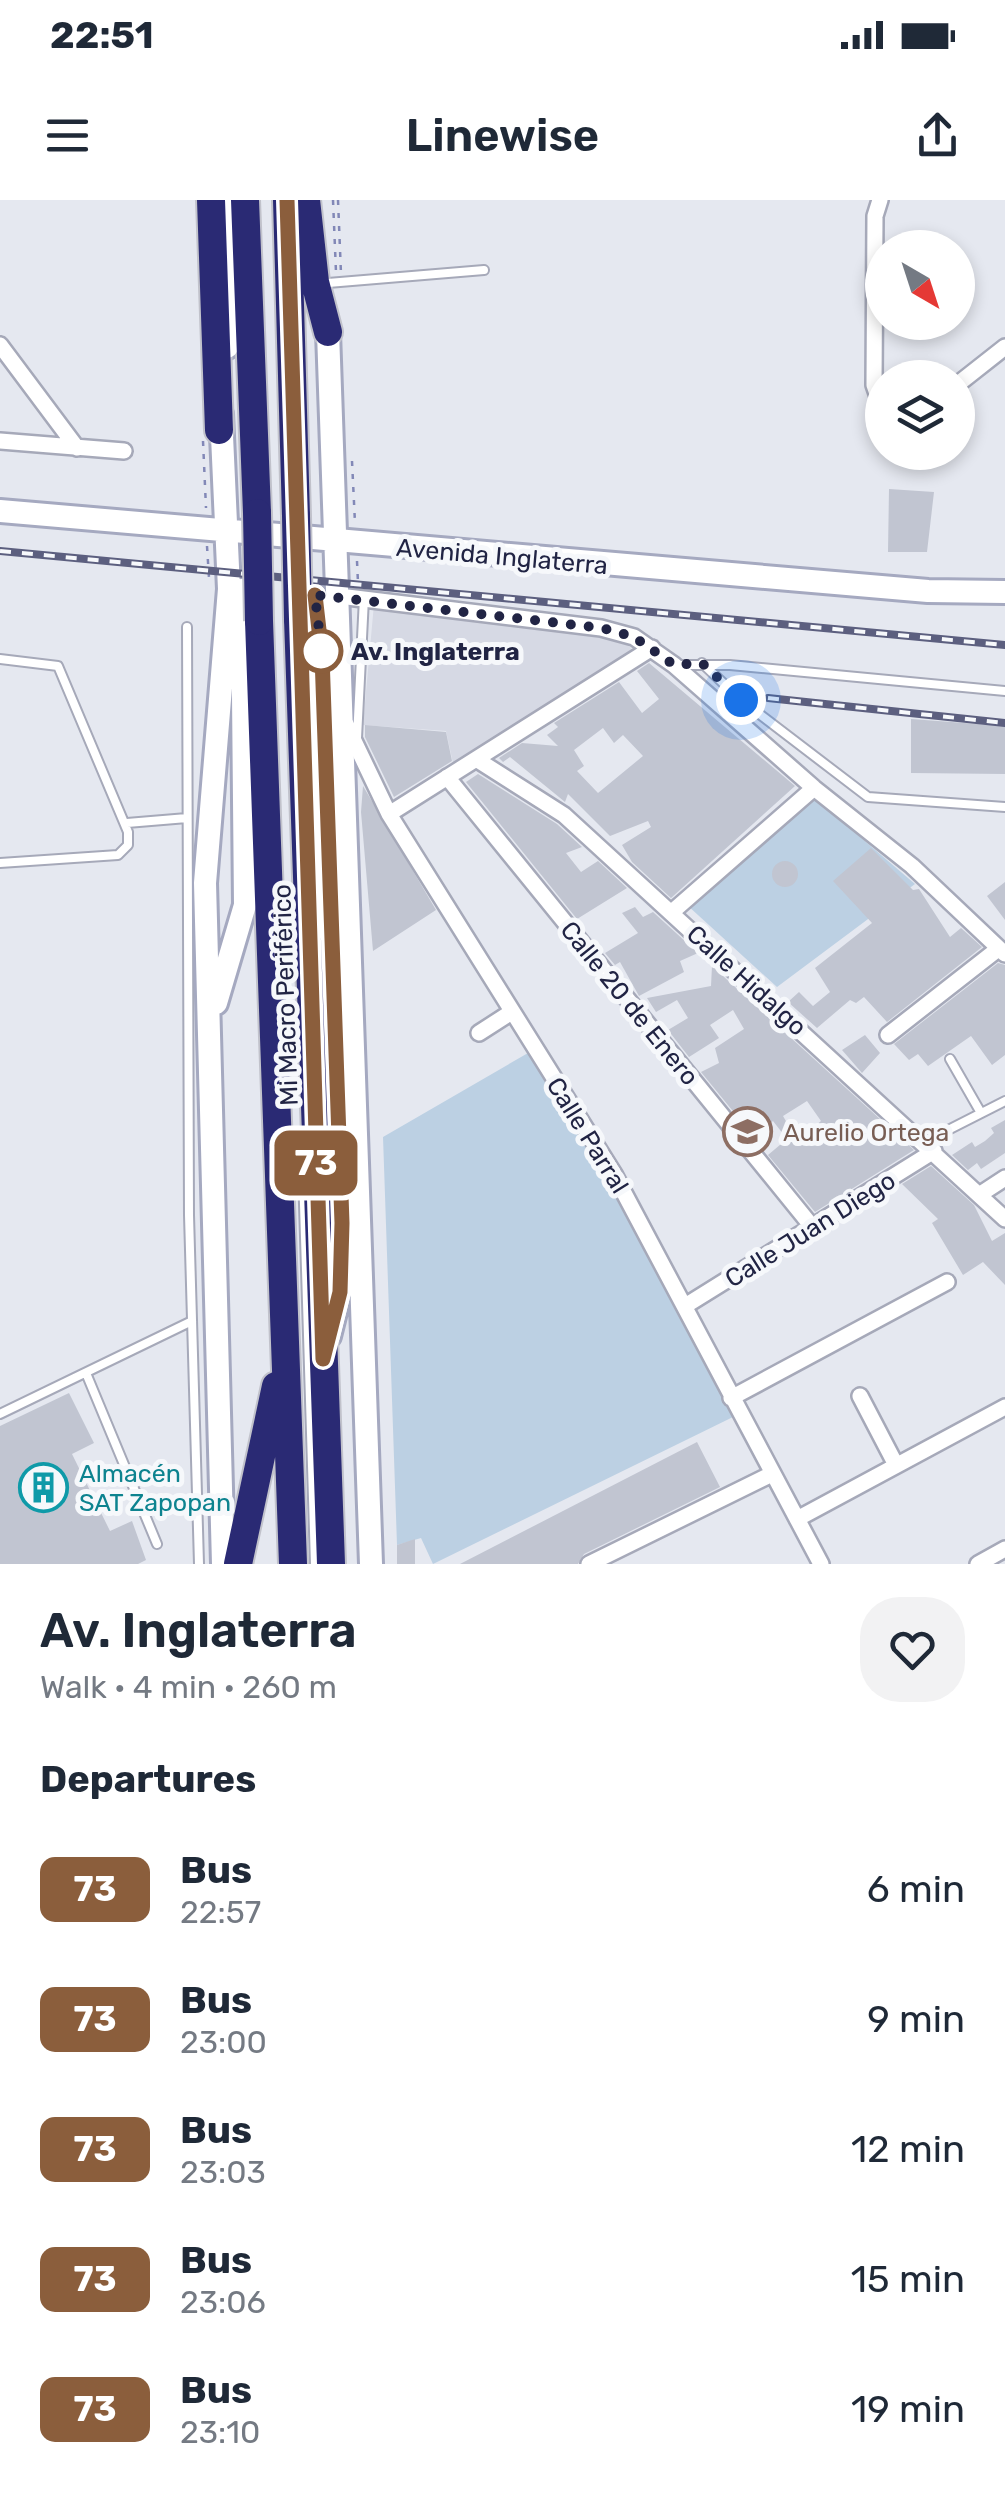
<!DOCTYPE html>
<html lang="en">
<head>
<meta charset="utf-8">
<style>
  body { margin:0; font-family:Rubik,sans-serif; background:#f2f2f3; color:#1f2937; height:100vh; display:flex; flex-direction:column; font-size:38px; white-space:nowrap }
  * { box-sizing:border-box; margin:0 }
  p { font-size:32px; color:#747a83 }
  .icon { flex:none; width:55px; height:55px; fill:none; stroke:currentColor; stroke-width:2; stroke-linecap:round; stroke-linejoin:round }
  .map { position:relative; height:1364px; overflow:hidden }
  .panel { display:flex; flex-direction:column; background:#fff; flex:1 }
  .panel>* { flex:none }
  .badge { padding:0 20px; border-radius:15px; font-size:35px; line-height:65px }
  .needle { width:65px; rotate:141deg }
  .tools { position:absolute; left:865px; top:30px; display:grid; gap:20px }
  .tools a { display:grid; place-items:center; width:110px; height:110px; border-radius:50%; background:#fff; box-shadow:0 5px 15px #0003; font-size:50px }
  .you { position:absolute; width:50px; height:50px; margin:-25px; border:8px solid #fff; border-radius:50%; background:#1a73e8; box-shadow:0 0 0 15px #1a73e833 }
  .map>.badge { position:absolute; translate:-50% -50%; box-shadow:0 0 0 5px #fff }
  h2 { padding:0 40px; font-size:38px; line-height:90px }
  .round { display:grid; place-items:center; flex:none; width:105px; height:105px; border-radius:40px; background:#f2f2f3 }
  .summary { display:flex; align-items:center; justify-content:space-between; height:170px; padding:0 40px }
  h1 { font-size:48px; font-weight:600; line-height:75px }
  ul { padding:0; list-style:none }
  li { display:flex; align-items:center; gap:30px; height:130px; padding:0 40px }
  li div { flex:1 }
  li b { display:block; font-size:38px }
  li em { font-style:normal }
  li .badge { min-width:110px; font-weight:700; text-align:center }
  .status { display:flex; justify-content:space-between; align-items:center; height:70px; padding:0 50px; background:#fff; direction:ltr }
  .status svg { height:28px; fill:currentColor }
  header { display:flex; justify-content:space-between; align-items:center; height:130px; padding:0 40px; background:#fff; font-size:45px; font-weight:600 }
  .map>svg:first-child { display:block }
</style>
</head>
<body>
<div class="status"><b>22:51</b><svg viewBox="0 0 49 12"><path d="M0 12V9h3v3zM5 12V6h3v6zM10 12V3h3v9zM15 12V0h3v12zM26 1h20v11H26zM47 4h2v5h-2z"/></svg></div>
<header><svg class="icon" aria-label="menu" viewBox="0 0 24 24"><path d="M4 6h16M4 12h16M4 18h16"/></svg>Linewise<svg class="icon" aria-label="share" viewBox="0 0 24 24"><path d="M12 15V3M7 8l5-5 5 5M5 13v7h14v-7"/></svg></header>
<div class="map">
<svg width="1005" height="1364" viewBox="0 0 1005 1364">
  <rect width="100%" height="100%" fill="#e5e8f0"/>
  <path fill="#d6d9e4" d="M374,404L619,436L635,452L453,563L446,531L363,525Z"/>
  <path fill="#bcd0e3" d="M811,595L915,684L777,787L687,705Z
    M528,853L611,979L733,1217L433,1364L421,1338L397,1345L383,937Z"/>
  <path fill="#c1c5d1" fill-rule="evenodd" d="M889,289L934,292L927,352H888Z
    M649,463L795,586L671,698L632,662L622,645L651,627L648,621L610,636L568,594L565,602L510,557L503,562L499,558L522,543L558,546L547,535L558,527L554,523L619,482L642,513L659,499L637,471ZM603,528L614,543L623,535L643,556L598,593L577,571L584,566L574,550Z
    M911,519L1005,526V574L911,573Z
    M365,525L446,532L452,561L394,597L365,537Z
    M478,574L557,624L582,647L566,653L581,672L598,661L627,688L577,719L466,582Z
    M363,586L436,710L373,751L361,612Z
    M871,648L913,690L919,689L950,737L961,728L982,747L887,822L864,797L856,803L850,800L817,828L788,802L799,792L813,806L830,792L815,768L872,723L833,681Z
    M772 674a13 13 0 1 1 26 0a13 13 0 1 1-26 0Z
    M1005,682V720L987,696Z
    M635,707L643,717L653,712L698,753L680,761L684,772L639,796L620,762L615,765L605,753L638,733L622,713Z
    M998,763L1005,765V855L992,865L971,836L928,866L918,854L909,860L894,844Z
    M712,766L914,950L815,1012L768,955L787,939L773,921L761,930L751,915L741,921L701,872L719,863L715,848L744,829L733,810L710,825L719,838L689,857L668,830L688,818L677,800L656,812L647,798L711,786ZM807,901L821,921L806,934L803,930L794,935L783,916Z
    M865,835L880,853L862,873L842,850Z
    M1005,920V953L981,969L977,963L968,970L952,955L972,942L975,947L985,941L994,933L991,928Z
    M931,966L974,1005L992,1041L1005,1033V1085L983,1062L963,1075L932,1023L938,1019L902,984Z
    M69,1193L94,1243L72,1254L110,1331L132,1321L146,1360L138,1364H0V1226Z
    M697,1242L720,1287L584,1354L578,1364H460Z
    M415,1339V1364H397V1345Z"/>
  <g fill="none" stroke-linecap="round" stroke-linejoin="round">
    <defs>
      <path id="lane" d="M328,83L484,70
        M187,427L189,1015L199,1364
        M0,459L58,466L128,632V645L118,655L0,663
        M702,463L741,500L868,597L1005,607
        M678,465H730L1005,491
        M357,538L364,398
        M127,623L187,618
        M950,859L981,913
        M950,929L1005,901
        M302,939L315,1364
        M86,1173L157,1344
        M0,1214L192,1121"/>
      <path id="street" d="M880,0L875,16L874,185L882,208
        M0,145L77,248
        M958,184L1005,147
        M0,241L124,251
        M339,396L601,428L634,437L674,465L814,588L912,666L1005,754
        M346,524L389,614L614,974L821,1364
        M476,559L564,615L1005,1019
        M447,577L814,1029
        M389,614L652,448
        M672,712L814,588
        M479,833L510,813
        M888,835L998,749
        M979,995L1005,978
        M685,1106L934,951
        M860,1196L896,1265
        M731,1198L947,1082
        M797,1319L1005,1207
        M589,1364L772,1274
        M978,1364L1005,1349"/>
      <path id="secondary" d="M328,132L371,1364
        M227,147L231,0
        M221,214L229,389L205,683L223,1364
        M0,311L928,391L1005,392
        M315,395L322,456L342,1023L340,1092L329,1136
        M216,803L245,705L242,390"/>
      <path id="highway" d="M211,0L219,230
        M245,0L257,313
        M287,0L296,316
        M306,0L315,82L328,132
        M298,419L331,1364
        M259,421L293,1364
        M238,1364L276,1186"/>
    </defs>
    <use href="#lane" stroke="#a6a9b9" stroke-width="12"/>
    <use href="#street" stroke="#a6a9b9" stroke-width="20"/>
    <use href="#secondary" stroke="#a5a9c0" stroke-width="28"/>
    <use href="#highway" stroke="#c1c2cb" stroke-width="32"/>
    <path stroke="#8288b7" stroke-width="2.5" stroke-dasharray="5 8" stroke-linecap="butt" d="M333,0L336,72
      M338,0L341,74
      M203,241L206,308
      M352,261L355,323
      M207,346L209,378
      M357,361L358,383"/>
    <use href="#lane" stroke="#fff" stroke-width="8"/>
    <use href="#street" stroke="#fff" stroke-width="15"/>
    <use href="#secondary" stroke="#fff" stroke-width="22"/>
    <use href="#highway" stroke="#2a2a74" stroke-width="28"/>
    <defs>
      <path id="rail" d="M0,351L1005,445
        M768,498L1005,523"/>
    </defs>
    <use href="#rail" stroke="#5c5f7f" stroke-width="8"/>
    <use href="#rail" stroke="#f6f8fb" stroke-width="4" stroke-dasharray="11" stroke-linecap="butt"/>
    <defs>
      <path id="highway-bridge" d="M257,313L259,421
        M296,316L298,419"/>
    </defs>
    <use href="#highway-bridge" stroke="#c1c2cb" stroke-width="32" stroke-linecap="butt"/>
    <use href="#highway-bridge" stroke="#2a2a74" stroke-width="28"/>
  </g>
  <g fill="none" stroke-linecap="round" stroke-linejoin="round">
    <defs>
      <path id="line" d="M287,0L323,1159L340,1092L342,1023L322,456L315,395"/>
    </defs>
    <use href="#line" stroke="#fff" stroke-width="22"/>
    <use href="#line" stroke="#8b5e3c" stroke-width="15"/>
    <path stroke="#212444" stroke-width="10" stroke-dasharray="0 18" d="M321,451L322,456L315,395L602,428L634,437L674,465L702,463L741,500"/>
  </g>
  <defs>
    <symbol id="school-ring" viewBox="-11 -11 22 22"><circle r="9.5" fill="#f6f8fb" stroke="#8d6e63" stroke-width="1.5"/><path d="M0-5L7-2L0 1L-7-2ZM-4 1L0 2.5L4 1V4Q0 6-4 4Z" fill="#8d6e63"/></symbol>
    <symbol id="building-ring" viewBox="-11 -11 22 22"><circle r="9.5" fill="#f6f8fb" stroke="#0f9aa8" stroke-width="1.5"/><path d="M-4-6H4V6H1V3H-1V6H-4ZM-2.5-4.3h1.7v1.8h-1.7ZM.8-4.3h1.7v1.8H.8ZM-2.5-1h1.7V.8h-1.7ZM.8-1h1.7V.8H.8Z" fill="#0f9aa8"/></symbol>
  </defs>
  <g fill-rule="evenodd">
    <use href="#school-ring" x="720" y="904" width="55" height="55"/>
    <use href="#building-ring" x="16" y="1260" width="55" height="55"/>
  </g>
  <circle fill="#fff" stroke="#8b5e3c" stroke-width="5" cx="321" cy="451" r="20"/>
  <g text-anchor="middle" stroke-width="10" stroke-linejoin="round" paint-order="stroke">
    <g font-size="25" fill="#212444" stroke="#f6f8fb">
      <text transform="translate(502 356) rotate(5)" y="9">Avenida Inglaterra</text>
      <text transform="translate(747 780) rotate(42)" y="9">Calle Hidalgo</text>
      <text transform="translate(285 795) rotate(-92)" y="9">Mi Macro Periférico</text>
      <text transform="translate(630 803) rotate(51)" y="9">Calle 20 de Enero</text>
      <text transform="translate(588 935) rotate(58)" y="9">Calle Parral</text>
      <text transform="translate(810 1029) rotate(-32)" y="9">Calle Juan Diego</text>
    </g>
    <g font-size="25" font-weight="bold" fill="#212444" stroke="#f6f8fb" text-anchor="start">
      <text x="351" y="460">Av. Inglaterra</text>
    </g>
    <g font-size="25" fill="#785e54" stroke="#f6f8fb" text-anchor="start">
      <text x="783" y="941">Aurelio Ortega</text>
    </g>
    <g font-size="25" fill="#0d838f" stroke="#f6f8fb" text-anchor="start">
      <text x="79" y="1282">Almacén<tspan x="79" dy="29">SAT Zapopan</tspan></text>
    </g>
  </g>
</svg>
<div class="tools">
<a><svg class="needle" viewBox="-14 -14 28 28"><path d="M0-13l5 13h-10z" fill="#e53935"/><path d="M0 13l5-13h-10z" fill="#747a83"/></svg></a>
<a><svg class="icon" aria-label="layers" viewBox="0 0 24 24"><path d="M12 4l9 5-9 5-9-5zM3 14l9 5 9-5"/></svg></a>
</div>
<div class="you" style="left:741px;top:500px"></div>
<b class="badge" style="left:316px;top:963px;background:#8b5e3c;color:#fff">73</b>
</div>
<section class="panel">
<div class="summary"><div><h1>Av. Inglaterra</h1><p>Walk · 4 min · 260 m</p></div><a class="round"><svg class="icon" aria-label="heart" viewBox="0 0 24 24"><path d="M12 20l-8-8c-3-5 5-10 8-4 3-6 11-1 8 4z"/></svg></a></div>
<h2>Departures</h2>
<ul>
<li><span class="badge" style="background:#8b5e3c;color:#fff">73</span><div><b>Bus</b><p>22:57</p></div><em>6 min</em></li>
<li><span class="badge" style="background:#8b5e3c;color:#fff">73</span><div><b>Bus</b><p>23:00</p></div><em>9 min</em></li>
<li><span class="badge" style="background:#8b5e3c;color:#fff">73</span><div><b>Bus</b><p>23:03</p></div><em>12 min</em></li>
<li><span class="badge" style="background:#8b5e3c;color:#fff">73</span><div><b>Bus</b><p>23:06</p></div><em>15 min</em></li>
<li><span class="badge" style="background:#8b5e3c;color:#fff">73</span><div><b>Bus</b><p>23:10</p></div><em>19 min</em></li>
</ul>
</section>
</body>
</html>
